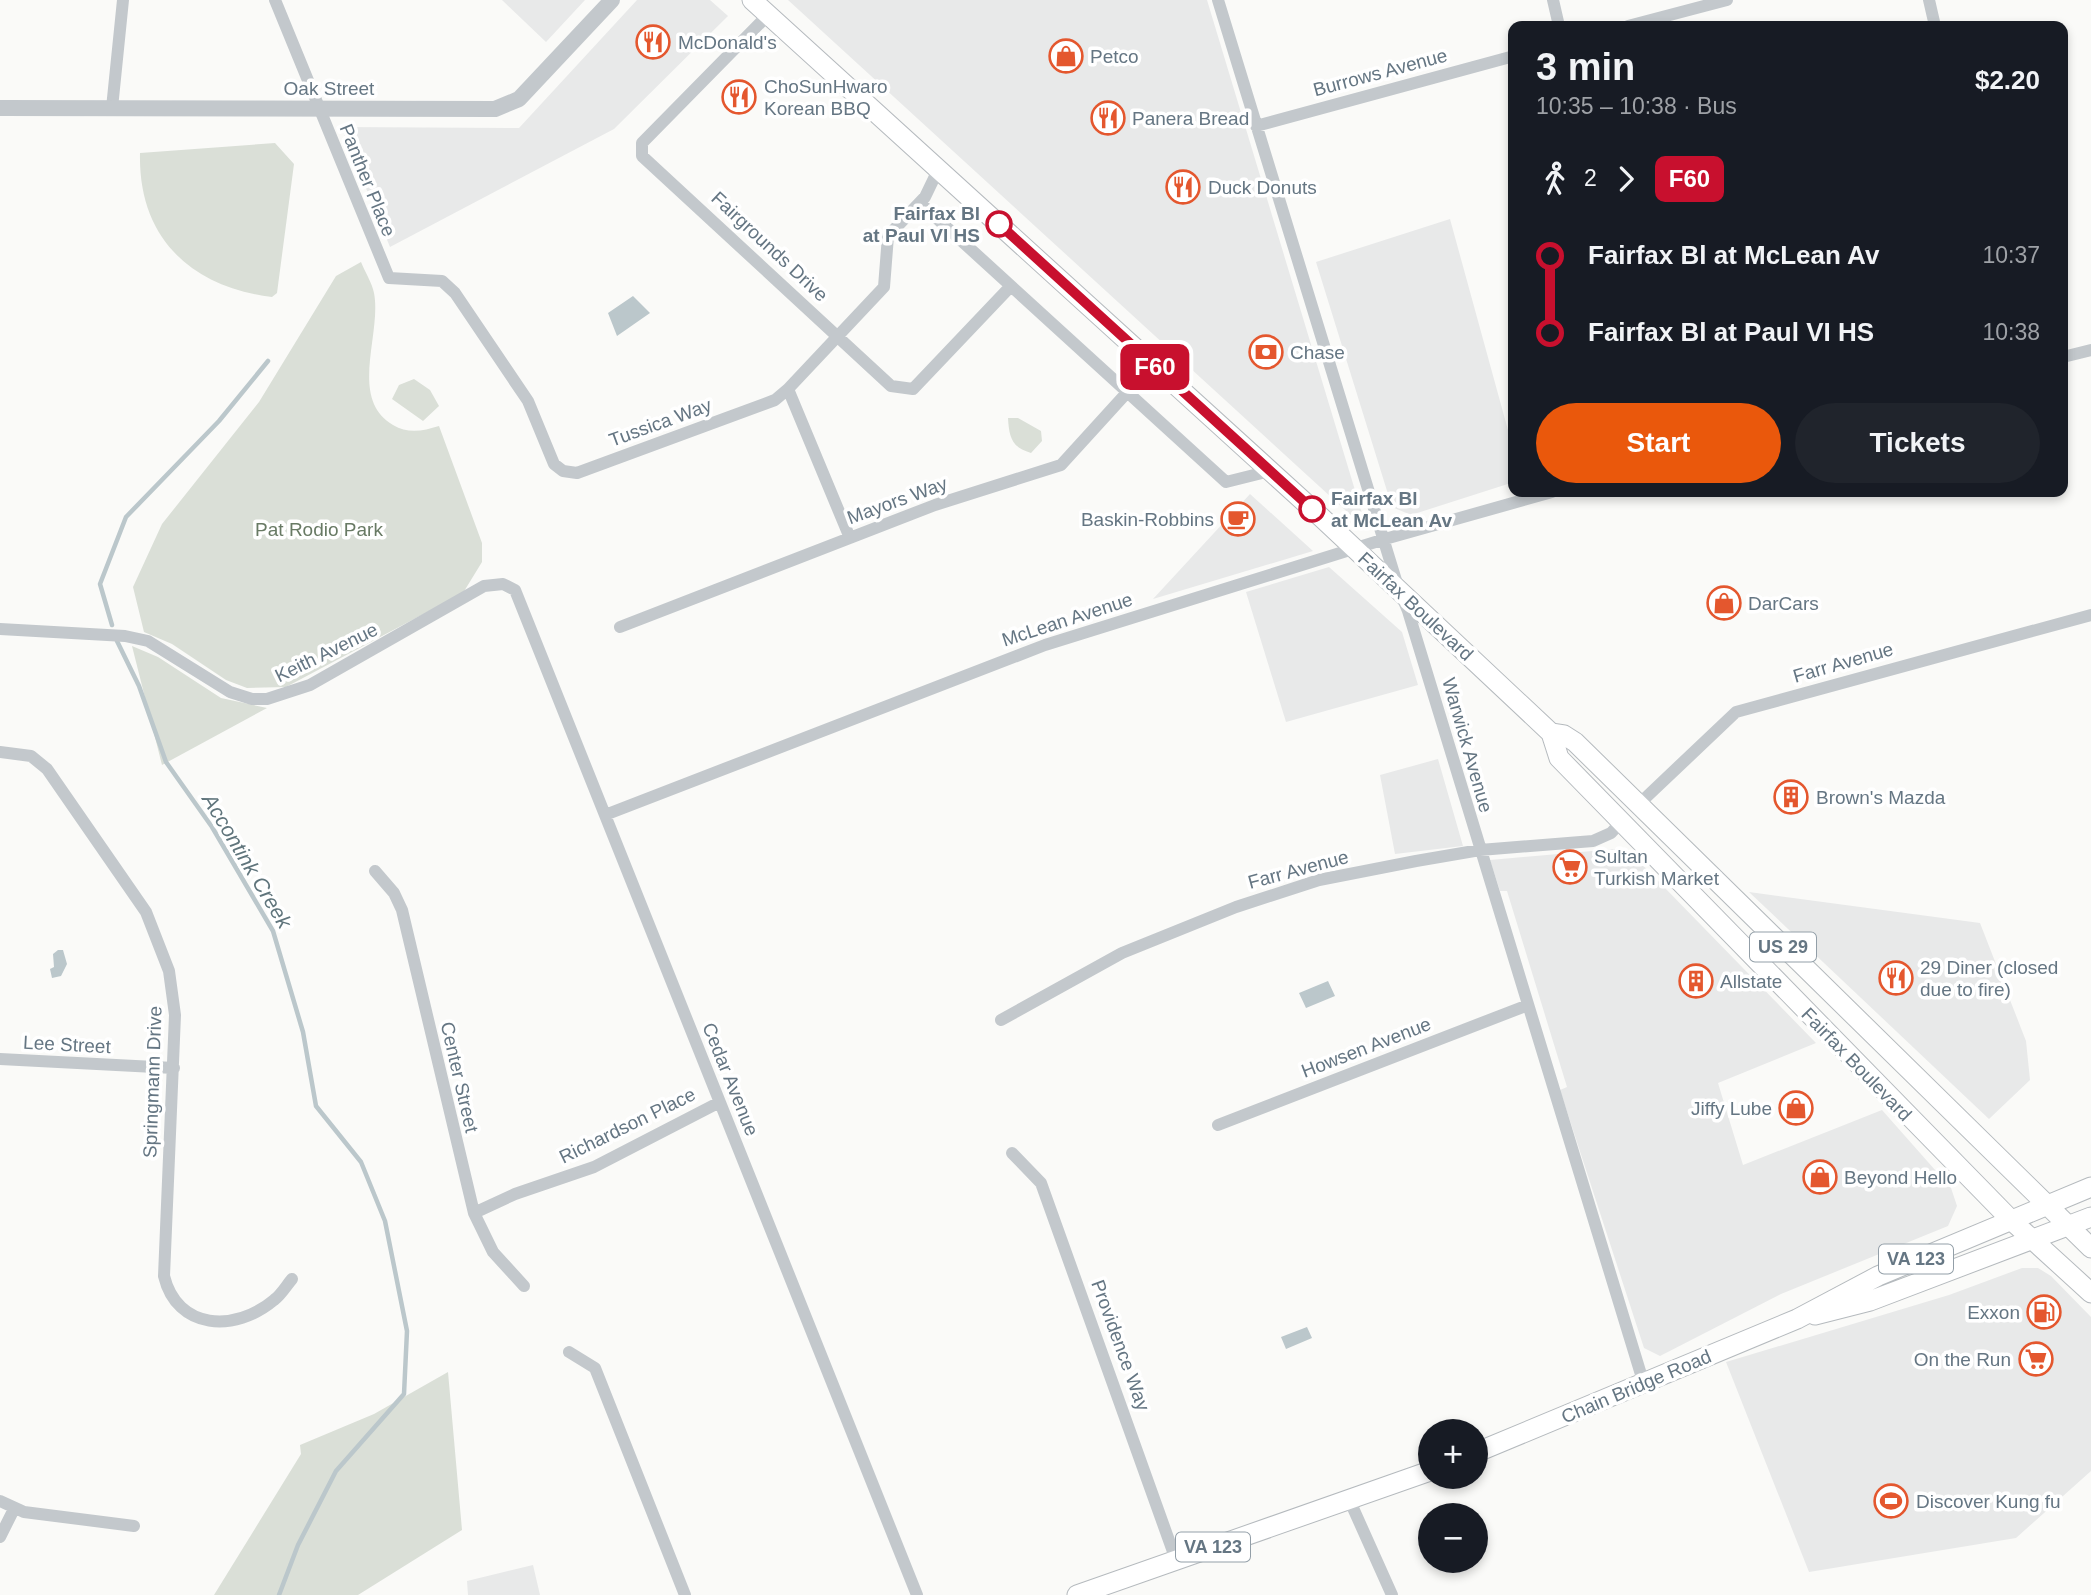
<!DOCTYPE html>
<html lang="en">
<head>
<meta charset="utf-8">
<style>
  body { margin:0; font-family:Arial,sans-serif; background:#20242c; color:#f1f3f6; height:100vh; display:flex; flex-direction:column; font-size:26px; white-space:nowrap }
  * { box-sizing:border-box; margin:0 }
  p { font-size:23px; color:#9ea1a6 }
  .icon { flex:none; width:38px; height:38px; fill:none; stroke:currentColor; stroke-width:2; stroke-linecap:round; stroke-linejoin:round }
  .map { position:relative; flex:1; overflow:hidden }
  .side { position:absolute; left:1508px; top:21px; width:560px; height:476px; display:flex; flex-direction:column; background:#171b24; border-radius:14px; box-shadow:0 4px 10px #0003 }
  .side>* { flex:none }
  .badge { padding:0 14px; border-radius:10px; font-size:24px; line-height:46px }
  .buttons { position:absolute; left:1418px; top:1419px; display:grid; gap:14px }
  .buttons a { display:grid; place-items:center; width:70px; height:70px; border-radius:50%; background:#171b24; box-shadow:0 4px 10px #0003; font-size:35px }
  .map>.badge { position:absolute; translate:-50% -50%; box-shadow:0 0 0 4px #fff }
  .legs { display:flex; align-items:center; gap:10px; height:77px; padding:0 28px; font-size:23px }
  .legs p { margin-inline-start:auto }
  .headline { display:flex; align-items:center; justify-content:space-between; height:119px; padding:0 28px }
  h1 { font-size:38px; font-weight:700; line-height:52px }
  .primary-button { display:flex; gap:14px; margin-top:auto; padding:14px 28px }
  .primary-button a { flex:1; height:80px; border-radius:42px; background:#ea580c; color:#fff; font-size:28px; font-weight:700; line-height:80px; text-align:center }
  .primary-button a+a { background:#20242c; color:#f1f3f6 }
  ul { padding:0 28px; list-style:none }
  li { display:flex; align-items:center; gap:24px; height:77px; font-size:26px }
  li i { display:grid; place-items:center; width:10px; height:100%; margin:0 9px; background:currentColor }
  li i::after { content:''; width:18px; height:18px; margin:-9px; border:5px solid; border-radius:50%; background:#171b24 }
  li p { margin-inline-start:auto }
  li:first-child i { background:linear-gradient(#0000 50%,currentColor 0) }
  li:last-child i { background:linear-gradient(currentColor 50%,#0000 0) }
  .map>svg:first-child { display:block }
</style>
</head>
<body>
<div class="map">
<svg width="2091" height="1595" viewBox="0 0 2091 1595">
  <rect width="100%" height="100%" fill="#fafaf8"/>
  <path fill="#e8e9e9" d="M502,0H585L546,42Z
    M637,0H710L728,16L614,129L390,247L341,127L519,128Z
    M788,0H1207L1367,530Z
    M1450,219L1514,452V482L1411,515L1392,507L1316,262Z
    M1250,494L1313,551L1153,599Z
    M1329,567L1402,632L1418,685L1286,722L1246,592Z
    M1438,759L1463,846L1395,854L1380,775Z
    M1626,848L1816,1043L1718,1083L1743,1165L1882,1110L1951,1188L1957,1206L1948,1226L1781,1294L1660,1356L1644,1348L1560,1090L1567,1087L1507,891H1500L1490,860Z
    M1749,892L1980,923L2026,1041L2030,1080L1989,1119Z
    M2022,1268H2038L2051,1276L2091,1317V1471L2016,1538L1809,1572L1726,1362L1949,1295Z
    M533,1565L540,1595H468L467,1581Z"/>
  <path fill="#dadfd7" d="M275,143L294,164L277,293L272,297C191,287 138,238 140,153Z
    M361,262C365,272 372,283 374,293C382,334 348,399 393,425C408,434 423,431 439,426L482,543V562L463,593L286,687L247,688L226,680L172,644L144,632L133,587L162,524L259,402L336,276Z
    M414,379L430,390L439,406L423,421L392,399L399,385Z
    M1008,418H1018L1041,431L1042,441L1031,453C1012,448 1009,437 1008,418Z
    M132,646L158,657L221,698L267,708L162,765Z
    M448,1372L462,1530L358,1595H214L301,1454L300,1445L374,1414Z"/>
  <path fill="#bbc7cb" d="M633,296L650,313L617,336L608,313Z
    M58,950H63L67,964L61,976L52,978L50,969L54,967L53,954Z
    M1328,981L1335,996L1306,1008L1299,993Z
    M1307,1327L1312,1338L1286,1349L1281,1337Z"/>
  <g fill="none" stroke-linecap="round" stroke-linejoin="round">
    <path stroke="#bbc7cb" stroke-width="4.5" d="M112,625L100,584L126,517L219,421L268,361
      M117,641L139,686L166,762L212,827L273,931L303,1032L316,1106L361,1162L385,1221L407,1331L404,1394L336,1471L298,1545L279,1595"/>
    <defs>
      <path id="primary" d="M752,0L1322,518L1551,733L1564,735L1575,742L2091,1248
        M1551,733L1559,758L2011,1220L2091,1293
        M1815,1315L1870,1301L2091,1217
        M1475,1453L1797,1319L1878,1276L2091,1187
        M1077,1595L1430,1471"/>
    </defs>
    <use href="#primary" stroke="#b5babe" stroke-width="21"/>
    <path stroke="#c3c8cc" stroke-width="12" d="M275,0L389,278L442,281L455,293L528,401L554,464L563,471L577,473L775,400L788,389L884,287L888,236L925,197L938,170
      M1218,0L1399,590L1408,611L1643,1381
      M1553,0L1559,26
      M1929,0L1935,26
      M768,15L642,143V156L891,386L913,389L1010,287
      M1628,26L1727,0
      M112,108L123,0
      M1256,126L1514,56
      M920,203L1226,482L1270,471
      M2063,357L2091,350
      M788,389L850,538
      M620,627L935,505L1061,465L1132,387L1158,369
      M0,629L125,636L148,641L230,692L252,699H267L310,685L484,586L503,584L515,590L917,1595
      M0,752L31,756L47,769L146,912L169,971L175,1015L164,1276C177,1330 235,1333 274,1300C281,1295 286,1286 292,1279
      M1639,804L1736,712L2091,615
      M605,815L1045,645L1385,539L1552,492
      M375,871L394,893L402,910L474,1213L493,1252L524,1286
      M1001,1020L1122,953L1236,907L1319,880L1416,861L1480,850L1593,841L1611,833L1622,821
      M0,1059L174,1068
      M1218,1125L1528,1005
      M1012,1153L1041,1183L1176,1560
      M474,1213L515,1194L594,1167L718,1103
      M569,1352L595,1368L685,1595
      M1349,1499L1392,1595
      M0,1501L24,1512L134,1526
      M0,1537L14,1509"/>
    <path stroke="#c3c8cc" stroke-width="16" d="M0,108L495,109L519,99L612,0"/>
    <use href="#primary" stroke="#fff" stroke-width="19"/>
  </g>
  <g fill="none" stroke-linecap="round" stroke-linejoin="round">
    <defs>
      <path id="line-1" d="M999,224L1312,509"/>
    </defs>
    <use href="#line-1" stroke="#fff" stroke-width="16"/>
    <use href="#line-1" stroke="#c8102e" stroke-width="10"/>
  </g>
  <defs>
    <symbol id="restaurant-ring" viewBox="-11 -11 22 22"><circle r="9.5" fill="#fff" stroke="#e4572e" stroke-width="1.5"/><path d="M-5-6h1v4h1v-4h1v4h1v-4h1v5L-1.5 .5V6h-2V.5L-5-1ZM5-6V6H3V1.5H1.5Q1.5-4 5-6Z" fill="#e4572e"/></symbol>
    <symbol id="shop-ring" viewBox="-11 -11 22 22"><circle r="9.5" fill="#fff" stroke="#e4572e" stroke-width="1.5"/><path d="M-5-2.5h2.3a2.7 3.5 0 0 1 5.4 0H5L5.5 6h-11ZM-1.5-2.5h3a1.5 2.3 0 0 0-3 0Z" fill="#e4572e"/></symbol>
    <symbol id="bank-ring" viewBox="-11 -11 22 22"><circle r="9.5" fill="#fff" stroke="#e4572e" stroke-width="1.5"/><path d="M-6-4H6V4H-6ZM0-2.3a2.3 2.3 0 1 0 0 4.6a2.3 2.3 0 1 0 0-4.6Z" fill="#e4572e"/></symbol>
    <symbol id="cafe-ring" viewBox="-11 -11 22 22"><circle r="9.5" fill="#fff" stroke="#e4572e" stroke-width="1.5"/><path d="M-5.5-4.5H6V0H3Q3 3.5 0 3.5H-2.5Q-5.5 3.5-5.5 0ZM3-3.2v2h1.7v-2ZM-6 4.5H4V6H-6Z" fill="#e4572e"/></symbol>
    <symbol id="building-ring" viewBox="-11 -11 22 22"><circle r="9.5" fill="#fff" stroke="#e4572e" stroke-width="1.5"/><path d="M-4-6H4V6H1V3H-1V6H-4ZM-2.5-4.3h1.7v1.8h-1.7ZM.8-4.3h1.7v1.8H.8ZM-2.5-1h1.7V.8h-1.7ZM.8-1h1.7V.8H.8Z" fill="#e4572e"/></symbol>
    <symbol id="supermarket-ring" viewBox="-11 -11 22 22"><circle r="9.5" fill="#fff" stroke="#e4572e" stroke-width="1.5"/><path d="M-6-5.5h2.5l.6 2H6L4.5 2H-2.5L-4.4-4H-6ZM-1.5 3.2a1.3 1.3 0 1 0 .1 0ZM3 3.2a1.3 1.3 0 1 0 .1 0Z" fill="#e4572e"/></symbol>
    <symbol id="fuel-ring" viewBox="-11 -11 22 22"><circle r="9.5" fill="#fff" stroke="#e4572e" stroke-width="1.5"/><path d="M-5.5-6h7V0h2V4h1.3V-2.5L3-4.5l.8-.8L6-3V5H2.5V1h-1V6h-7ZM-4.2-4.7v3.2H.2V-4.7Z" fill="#e4572e"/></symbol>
    <symbol id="stadium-ring" viewBox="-11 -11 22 22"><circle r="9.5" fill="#fff" stroke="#e4572e" stroke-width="1.5"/><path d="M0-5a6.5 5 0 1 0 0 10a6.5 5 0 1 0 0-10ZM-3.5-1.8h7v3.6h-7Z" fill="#e4572e"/></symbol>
  </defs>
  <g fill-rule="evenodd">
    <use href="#restaurant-ring" x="634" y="23" width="38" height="38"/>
    <use href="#shop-ring" x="1047" y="37" width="38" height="38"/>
    <use href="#restaurant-ring" x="720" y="78" width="38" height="38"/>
    <use href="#restaurant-ring" x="1089" y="99" width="38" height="38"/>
    <use href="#restaurant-ring" x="1164" y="168" width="38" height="38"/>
    <use href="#bank-ring" x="1247" y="333" width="38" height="38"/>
    <use href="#cafe-ring" x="1219" y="500" width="38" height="38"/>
    <use href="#shop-ring" x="1705" y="584" width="38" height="38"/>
    <use href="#building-ring" x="1772" y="778" width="38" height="38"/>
    <use href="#supermarket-ring" x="1551" y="848" width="38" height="38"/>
    <use href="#restaurant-ring" x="1877" y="959" width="38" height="38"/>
    <use href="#building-ring" x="1677" y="962" width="38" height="38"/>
    <use href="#shop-ring" x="1777" y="1089" width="38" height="38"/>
    <use href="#shop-ring" x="1801" y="1158" width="38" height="38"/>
    <use href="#fuel-ring" x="2025" y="1293" width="38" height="38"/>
    <use href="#supermarket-ring" x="2017" y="1340" width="38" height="38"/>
    <use href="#stadium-ring" x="1872" y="1482" width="38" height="38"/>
  </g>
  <g fill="#fff" stroke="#c8102e" stroke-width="3.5">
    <circle cx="999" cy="224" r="12"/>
    <circle cx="1312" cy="509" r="12"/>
  </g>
  <g text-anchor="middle" stroke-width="7" stroke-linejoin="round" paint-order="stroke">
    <g fill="#fff" stroke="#939fa8" stroke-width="2">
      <rect x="1750" y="932.5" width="66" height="29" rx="5"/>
      <rect x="1879" y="1244.5" width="74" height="29" rx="5"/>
      <rect x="1176" y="1532.5" width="74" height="29" rx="5"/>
    </g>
    <g font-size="18" font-weight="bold" fill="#657683">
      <text x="1783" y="953">US 29</text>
      <text x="1916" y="1265">VA 123</text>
      <text x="1213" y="1553">VA 123</text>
    </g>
    <g font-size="19" fill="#657683" stroke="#fff" text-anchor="start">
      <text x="678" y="49">McDonald's</text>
      <text x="1090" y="63">Petco</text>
      <text x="764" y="93">ChoSunHwaro<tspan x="764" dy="22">Korean BBQ</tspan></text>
      <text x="1132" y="125">Panera Bread</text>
      <text x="1208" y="194">Duck Donuts</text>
      <text x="1290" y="359">Chase</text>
      <text x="1214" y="526" text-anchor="end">Baskin-Robbins</text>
      <text x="1748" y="610">DarCars</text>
      <text x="1816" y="804">Brown's Mazda</text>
      <text x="1594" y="863">Sultan<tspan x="1594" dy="22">Turkish Market</tspan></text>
      <text x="1920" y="974">29 Diner (closed<tspan x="1920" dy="22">due to fire)</tspan></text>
      <text x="1720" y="988">Allstate</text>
      <text x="1772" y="1115" text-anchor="end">Jiffy Lube</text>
      <text x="1844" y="1184">Beyond Hello</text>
      <text x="2020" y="1319" text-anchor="end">Exxon</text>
      <text x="2011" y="1366" text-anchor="end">On the Run</text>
      <text x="1916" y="1508">Discover Kung fu</text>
    </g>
    <g font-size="19" fill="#657683" stroke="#fff">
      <text transform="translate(1380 72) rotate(-15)" y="7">Burrows Avenue</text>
      <text x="329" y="95">Oak Street</text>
      <text transform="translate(368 180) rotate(68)" y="7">Panther Place</text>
      <text transform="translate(770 246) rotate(43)" y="7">Fairgrounds Drive</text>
      <text transform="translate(660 422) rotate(-20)" y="7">Tussica Way</text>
      <text transform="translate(897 500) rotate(-20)" y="7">Mayors Way</text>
      <text transform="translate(1416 606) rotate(43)" y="7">Fairfax Boulevard</text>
      <text transform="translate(1067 619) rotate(-18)" y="7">McLean Avenue</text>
      <text transform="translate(326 652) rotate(-26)" y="7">Keith Avenue</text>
      <text transform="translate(1843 662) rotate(-16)" y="7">Farr Avenue</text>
      <text transform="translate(1468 745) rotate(74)" y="7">Warwick Avenue</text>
      <text transform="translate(1298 869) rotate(-15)" y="7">Farr Avenue</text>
      <text transform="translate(67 1044) rotate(3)" y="7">Lee Street</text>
      <text transform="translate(1366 1047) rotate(-21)" y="7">Howsen Avenue</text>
      <text transform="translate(1857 1064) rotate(46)" y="7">Fairfax Boulevard</text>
      <text transform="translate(460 1077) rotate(77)" y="7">Center Street</text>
      <text transform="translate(731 1079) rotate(68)" y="7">Cedar Avenue</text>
      <text transform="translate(152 1082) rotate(-88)" y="7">Springmann Drive</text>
      <text transform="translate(627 1125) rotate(-26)" y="7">Richardson Place</text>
      <text transform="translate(1121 1345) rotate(70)" y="7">Providence Way</text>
      <text transform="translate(1636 1386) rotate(-23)" y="7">Chain Bridge Road</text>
    </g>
    <g font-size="19" font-weight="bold" fill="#657683" stroke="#fff" text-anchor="end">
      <text x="980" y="220">Fairfax Bl<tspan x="980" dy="22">at Paul VI HS</tspan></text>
      <text x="1331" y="505" text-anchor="start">Fairfax Bl<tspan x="1331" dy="22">at McLean Av</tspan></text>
    </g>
    <g font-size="19" fill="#687a64" stroke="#fff">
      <text x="319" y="536">Pat Rodio Park</text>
    </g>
    <g font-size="21" font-style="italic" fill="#60757c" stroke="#fff">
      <text transform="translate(247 861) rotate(59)" y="7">Accontink Creek</text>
    </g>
  </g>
</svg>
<div class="buttons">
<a>+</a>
<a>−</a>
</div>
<b class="badge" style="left:1155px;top:367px;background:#c8102e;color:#fff">F60</b>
<section class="side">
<div class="headline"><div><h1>3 min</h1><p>10:35 – 10:38 · Bus</p></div><b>$2.20</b></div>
<div class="legs"><svg class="icon" aria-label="walk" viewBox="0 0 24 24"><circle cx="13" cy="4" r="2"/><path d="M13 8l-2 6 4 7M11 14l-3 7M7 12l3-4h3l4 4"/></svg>2<svg class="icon" aria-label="forward" viewBox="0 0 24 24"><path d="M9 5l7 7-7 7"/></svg><b class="badge" style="background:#c8102e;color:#fff">F60</b></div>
<ul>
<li><i style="color:#c8102e"></i><b>Fairfax Bl at McLean Av</b><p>10:37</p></li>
<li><i style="color:#c8102e"></i><b>Fairfax Bl at Paul VI HS</b><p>10:38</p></li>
</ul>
<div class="primary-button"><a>Start</a><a>Tickets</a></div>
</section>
</div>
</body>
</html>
